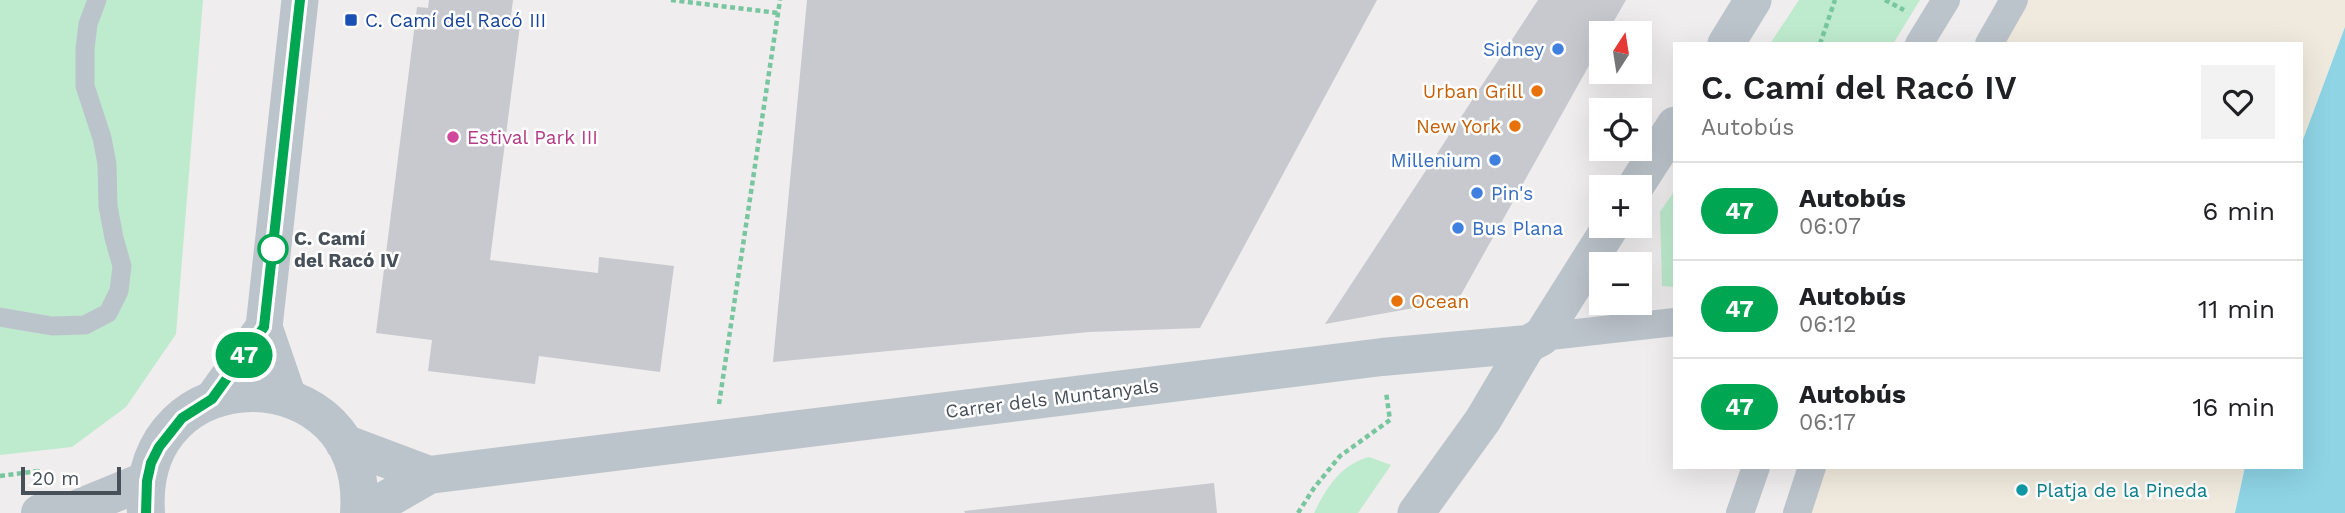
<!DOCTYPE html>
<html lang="es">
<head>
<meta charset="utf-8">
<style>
  body { margin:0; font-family:"Work Sans",sans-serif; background:#f2f2f2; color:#202124; height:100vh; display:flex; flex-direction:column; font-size:26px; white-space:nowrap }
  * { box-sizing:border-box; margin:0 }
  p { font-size:23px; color:#757577 }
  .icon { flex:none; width:38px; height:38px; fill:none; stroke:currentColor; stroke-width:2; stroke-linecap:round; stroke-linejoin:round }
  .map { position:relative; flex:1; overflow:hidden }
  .drawer { position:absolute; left:1673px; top:42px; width:630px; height:427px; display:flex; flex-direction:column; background:#fff; border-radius:0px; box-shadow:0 7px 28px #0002 }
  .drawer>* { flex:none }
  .badge { padding:0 14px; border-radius:23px; font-size:24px; line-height:46px }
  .needle { width:46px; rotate:12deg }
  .buttons { position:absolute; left:1589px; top:21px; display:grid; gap:14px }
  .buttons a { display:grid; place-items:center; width:63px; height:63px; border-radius:0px; background:#fff; box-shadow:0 7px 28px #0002; font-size:35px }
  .scale { position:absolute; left:21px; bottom:18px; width:100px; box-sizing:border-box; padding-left:7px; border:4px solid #475059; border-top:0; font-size:19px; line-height:24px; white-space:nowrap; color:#475059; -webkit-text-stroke:5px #fff; paint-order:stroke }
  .map>.badge { position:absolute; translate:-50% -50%; box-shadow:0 0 0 4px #fff }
  .round { display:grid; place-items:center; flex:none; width:74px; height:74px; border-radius:0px; background:#f2f2f2 }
  .overview { display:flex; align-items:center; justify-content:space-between; height:119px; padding:0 28px }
  h1 { font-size:33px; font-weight:600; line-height:52px }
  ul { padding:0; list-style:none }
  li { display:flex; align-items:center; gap:21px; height:98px; padding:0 28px; border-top:2px solid #e0e0e0 }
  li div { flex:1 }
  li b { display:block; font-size:26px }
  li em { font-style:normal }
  li .badge { min-width:77px; font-weight:700; text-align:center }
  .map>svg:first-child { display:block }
</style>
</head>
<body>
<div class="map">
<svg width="2345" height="513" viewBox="0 0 2345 513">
  <rect width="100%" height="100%" fill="#efeded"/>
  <path fill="#beebce" d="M0,0H203L176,334L126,407L72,447L0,455Z
    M1799,0H1920L1893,44H1770Z
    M1675,190V287L1662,286L1660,212Z
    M1369,457L1391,465L1358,513H1314C1327,487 1340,465 1369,457Z"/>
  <path fill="#f0eade" d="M2014,0H2345V27L2301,145V44H1989Z
    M1812,467H2245L2235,513H1797Z"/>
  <path fill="#8ed4e5" d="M2345,27V513H2235L2245,467H2301V145Z"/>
  <path fill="#c7c9cf" d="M429,0H513L511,16L521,17L490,260L598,273L599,257L674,266L660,372L539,356L535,384L428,371L432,340L376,333L417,7L428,8Z
    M807,0H1377L1200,328L1089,332L773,362Z
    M1538,0H1626L1607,33H1601V44L1458,300L1325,324Z
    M1214,483L1217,513H965L964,511Z"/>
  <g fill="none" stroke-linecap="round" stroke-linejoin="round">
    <path stroke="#78c69f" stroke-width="4.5" stroke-dasharray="5 3.5" stroke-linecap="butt" d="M671,0L778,13
      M1885,0L1904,10
      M1820,44L1835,0
      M719,404L780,0
      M0,476L38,471L39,478
      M1298,513L1314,488L1340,456L1390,420L1386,392"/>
    <path stroke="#bcc4cb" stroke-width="19" d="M0,317L52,326L85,325L108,313L119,291L122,266L114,238L108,206L107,164L102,138L85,86V49L88,24L97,0"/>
    <path stroke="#bcc4cb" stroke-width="28" d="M1919,44L1946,0
      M1989,44L2014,0
      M1541,337L1675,322
      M1740,513L1756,467
      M1797,513L1812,467"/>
    <path stroke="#bcc4cb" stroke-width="37" d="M1726,44L1753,0
      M1635,187L1675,125
      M1541,337L1611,226
      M288,397L264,327L300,0
      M213,399L264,327
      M1416,513L1483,420L1528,344"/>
    <path stroke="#bcc4cb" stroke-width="38" d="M344,443L429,475
      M40,513L74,510L147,480
      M146,513C135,352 371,354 359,513
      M363,513L429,475L1382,357L1528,344L1541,337"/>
  </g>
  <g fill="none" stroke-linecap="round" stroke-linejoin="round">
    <defs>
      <path id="line" d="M146,513L147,481L151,463L159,447L182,418L212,399L264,327L300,0"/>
    </defs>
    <use href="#line" stroke="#fff" stroke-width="16"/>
    <use href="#line" stroke="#00a651" stroke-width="10"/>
  </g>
  <rect fill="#1a4fb4" stroke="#fff" stroke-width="2.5" x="344" y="13" width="14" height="14" rx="3.5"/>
  <g fill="#3f7fe0" stroke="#fff" stroke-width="2.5">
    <circle cx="1558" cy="49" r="7"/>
    <circle cx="1495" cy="160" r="7"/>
    <circle cx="1477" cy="193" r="7"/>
    <circle cx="1458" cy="228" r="7"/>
  </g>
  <g fill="#e8710a" stroke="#fff" stroke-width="2.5">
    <circle cx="1537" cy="91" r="7"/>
    <circle cx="1515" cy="126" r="7"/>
    <circle cx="1397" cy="301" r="7"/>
  </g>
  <circle fill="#d1479c" stroke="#fff" stroke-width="2.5" cx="453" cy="137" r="7"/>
  <circle fill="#fff" stroke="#00a651" stroke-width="3.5" cx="273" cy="249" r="14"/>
  <circle fill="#0f9aa8" stroke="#fff" stroke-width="2.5" cx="2022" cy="490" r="7"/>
  <g text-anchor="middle" stroke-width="5" stroke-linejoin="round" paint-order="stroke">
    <g font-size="19" fill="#164399" stroke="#fff" text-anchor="start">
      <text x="365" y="27">C. Camí del Racó III</text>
    </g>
    <g font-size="19" fill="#366cbe" stroke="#fff" text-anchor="end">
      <text x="1544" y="56">Sidney</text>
      <text x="1481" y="167">Millenium</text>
      <text x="1491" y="200" text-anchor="start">Pin's</text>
      <text x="1472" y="235" text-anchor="start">Bus Plana</text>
    </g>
    <g font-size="19" fill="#c56008" stroke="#fff" text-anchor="end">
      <text x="1523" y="98">Urban Grill</text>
      <text x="1501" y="133">New York</text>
      <text x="1411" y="308" text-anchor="start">Ocean</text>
    </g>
    <g font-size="19" fill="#b23c85" stroke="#fff" text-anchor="start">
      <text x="467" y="144">Estival Park III</text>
    </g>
    <g font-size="19" font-weight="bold" fill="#475059" stroke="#fff" text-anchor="start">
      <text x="294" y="245">C. Camí<tspan x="294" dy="22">del Racó IV</tspan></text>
    </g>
    <g font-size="19" fill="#475059" stroke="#fff">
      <text transform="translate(1052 398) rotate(-7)" y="7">Carrer dels Muntanyals</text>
    </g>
    <g font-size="19" fill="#0d838f" stroke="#fff" text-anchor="start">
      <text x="2036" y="497">Platja de la Pineda</text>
    </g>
  </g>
</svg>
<div class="buttons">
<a><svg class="needle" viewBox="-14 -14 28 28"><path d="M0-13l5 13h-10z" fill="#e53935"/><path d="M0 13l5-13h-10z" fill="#757577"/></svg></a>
<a><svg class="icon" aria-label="locate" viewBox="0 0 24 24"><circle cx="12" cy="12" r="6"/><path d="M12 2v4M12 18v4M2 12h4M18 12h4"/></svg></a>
<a>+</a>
<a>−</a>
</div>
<div class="scale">20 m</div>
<b class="badge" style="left:244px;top:355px;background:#00a651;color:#fff">47</b>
<section class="drawer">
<div class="overview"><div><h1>C. Camí del Racó IV</h1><p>Autobús</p></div><a class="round"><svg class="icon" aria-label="heart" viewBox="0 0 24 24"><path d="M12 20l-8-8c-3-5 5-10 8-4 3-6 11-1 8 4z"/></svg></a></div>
<ul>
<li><span class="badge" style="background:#00a651;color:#fff">47</span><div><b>Autobús</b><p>06:07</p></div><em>6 min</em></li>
<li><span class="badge" style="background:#00a651;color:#fff">47</span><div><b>Autobús</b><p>06:12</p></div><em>11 min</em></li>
<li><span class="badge" style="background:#00a651;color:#fff">47</span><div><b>Autobús</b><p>06:17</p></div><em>16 min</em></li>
</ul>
</section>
</div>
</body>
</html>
